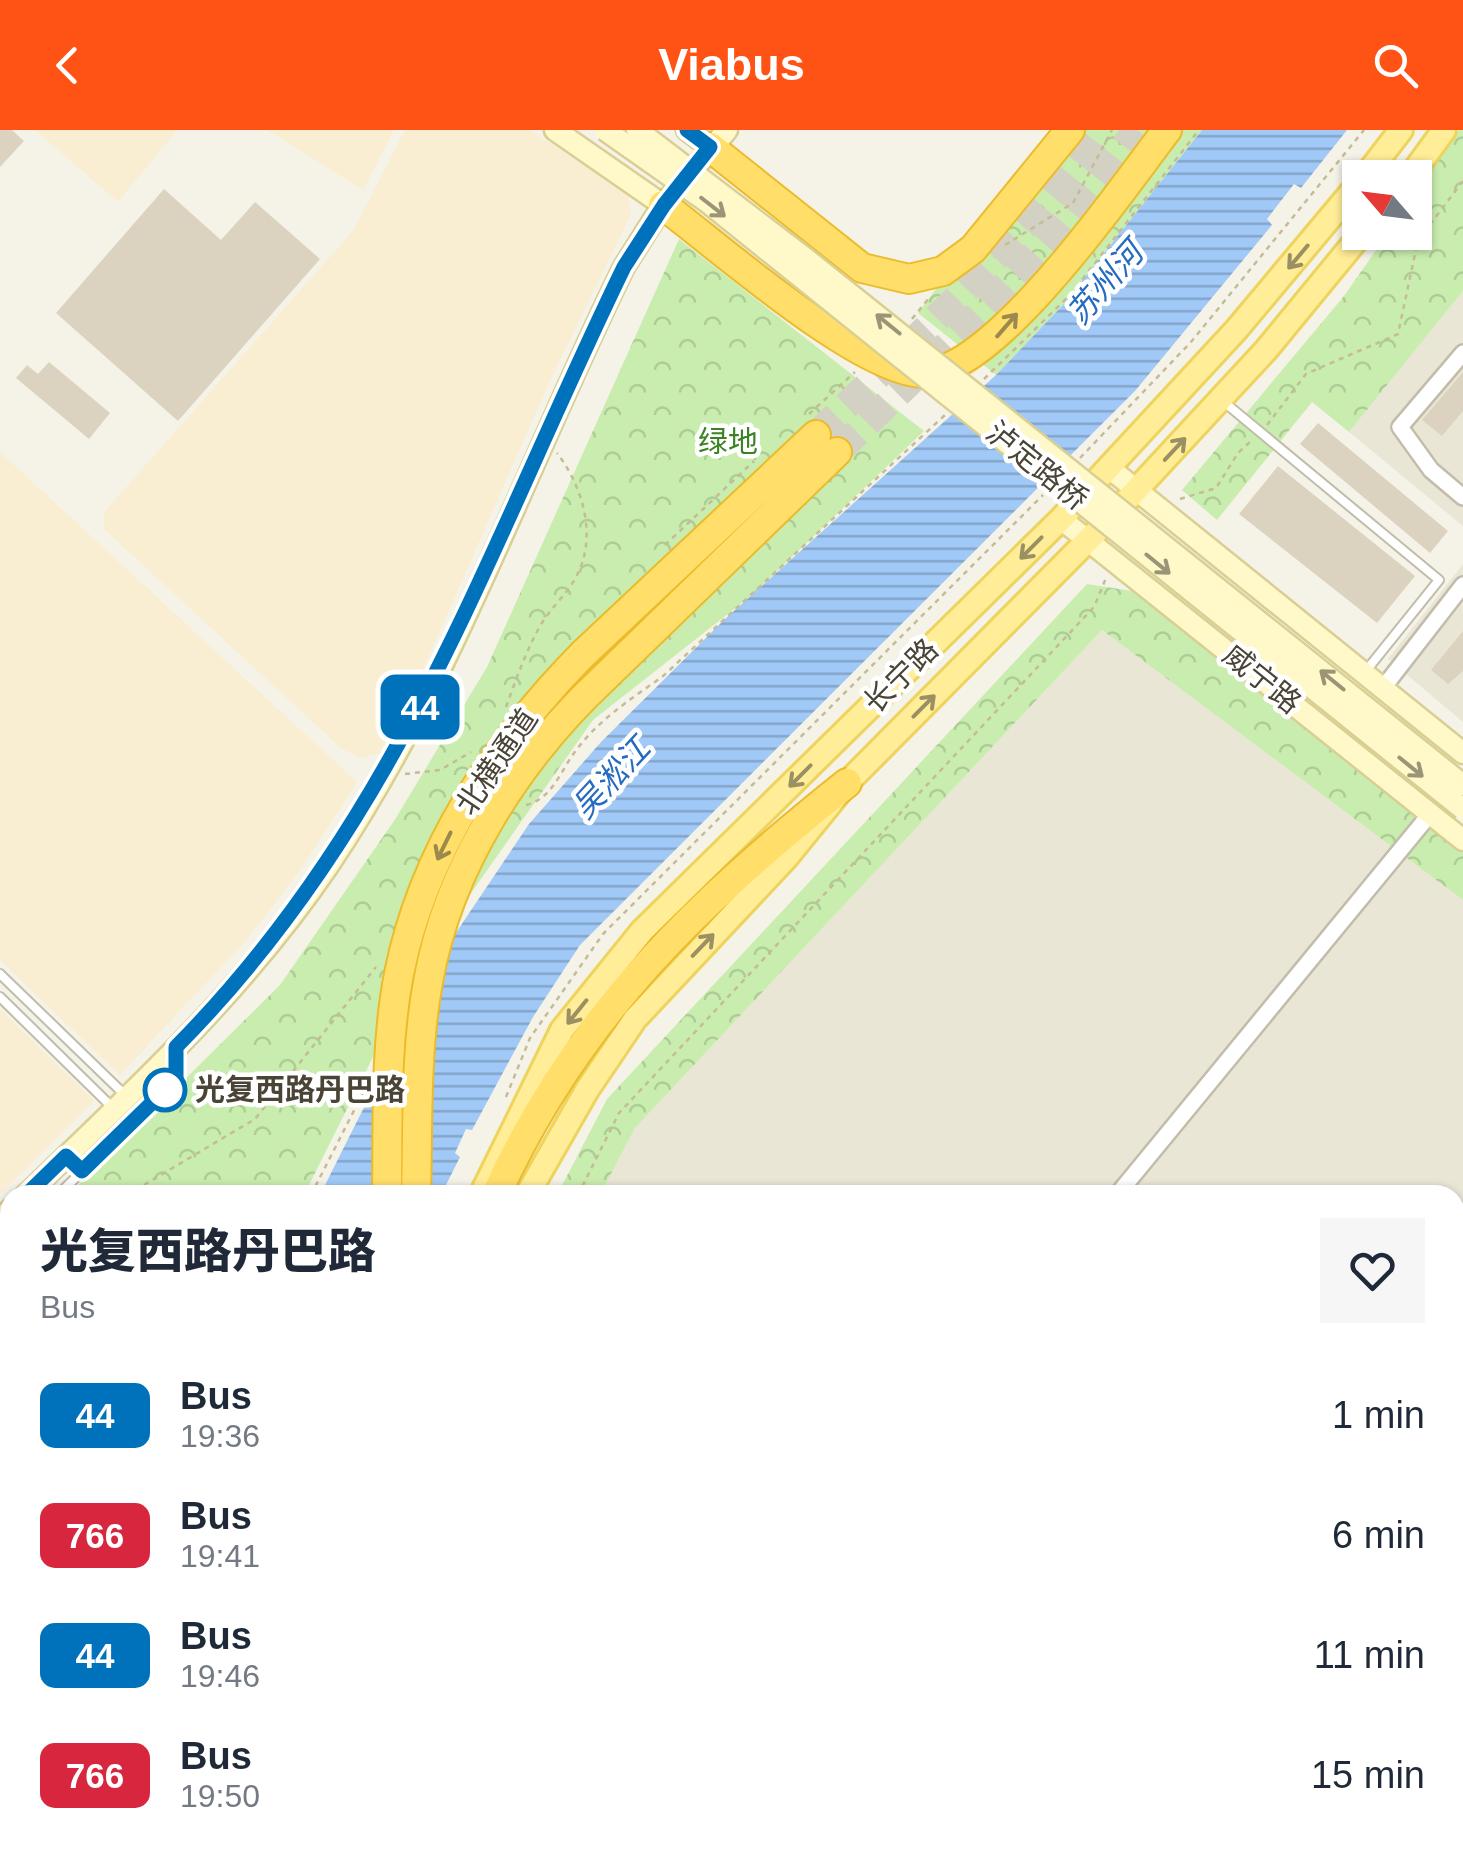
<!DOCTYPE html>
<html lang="en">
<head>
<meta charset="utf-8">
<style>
  body { margin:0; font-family:Helvetica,"Noto Sans SC",sans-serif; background:#f6f6f7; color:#1f2937; height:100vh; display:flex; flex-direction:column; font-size:38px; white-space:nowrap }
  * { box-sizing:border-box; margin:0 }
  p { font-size:32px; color:#747a83 }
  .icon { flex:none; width:55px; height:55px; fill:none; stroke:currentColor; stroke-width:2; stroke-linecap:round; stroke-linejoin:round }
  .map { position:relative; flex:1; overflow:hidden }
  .side { position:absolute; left:0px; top:1055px; width:1465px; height:672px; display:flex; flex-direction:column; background:#fff; border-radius:30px 30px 0 0; box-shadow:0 2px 8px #0004 }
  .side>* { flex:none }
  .badge { padding:0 20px; border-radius:15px; font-size:35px; line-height:65px }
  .needle { width:65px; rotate:298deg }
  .tools { position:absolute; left:1342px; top:30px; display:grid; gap:20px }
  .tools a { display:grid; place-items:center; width:90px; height:90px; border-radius:0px; background:#fff; box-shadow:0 2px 8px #0004; font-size:50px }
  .map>.badge { position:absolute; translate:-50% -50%; box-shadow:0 0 0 5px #fff }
  .round { display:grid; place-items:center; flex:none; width:105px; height:105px; border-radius:0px; background:#f6f6f7 }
  .summary { display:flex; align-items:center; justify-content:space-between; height:170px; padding:0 40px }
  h1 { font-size:48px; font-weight:800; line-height:75px }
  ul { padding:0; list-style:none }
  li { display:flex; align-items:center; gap:30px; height:120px; padding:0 40px }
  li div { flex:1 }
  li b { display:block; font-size:38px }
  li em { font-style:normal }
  li .badge { min-width:110px; font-weight:700; text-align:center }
  header { display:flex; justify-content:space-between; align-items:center; height:130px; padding:0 40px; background:#ff5315; color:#fff; font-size:45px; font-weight:800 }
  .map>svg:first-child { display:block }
</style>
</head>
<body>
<header><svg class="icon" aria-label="back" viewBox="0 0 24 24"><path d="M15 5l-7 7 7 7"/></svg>Viabus<svg class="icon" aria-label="search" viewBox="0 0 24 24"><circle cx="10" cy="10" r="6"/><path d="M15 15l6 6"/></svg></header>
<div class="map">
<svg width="1463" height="1727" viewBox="0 0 1463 1727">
  <defs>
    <pattern id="park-crowns" width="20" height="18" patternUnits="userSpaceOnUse" patternTransform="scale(2.5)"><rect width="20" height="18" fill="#c9edae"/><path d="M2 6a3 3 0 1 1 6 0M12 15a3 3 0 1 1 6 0" fill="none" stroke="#aecc96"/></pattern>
    <pattern id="water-rules" width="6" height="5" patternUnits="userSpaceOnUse" patternTransform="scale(2.5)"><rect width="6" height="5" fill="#a0c9f7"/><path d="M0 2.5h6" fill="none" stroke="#84a5c9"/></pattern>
  </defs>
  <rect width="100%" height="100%" fill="#f5f3e8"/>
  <path fill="#eae6d6" d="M1463,161V396L1349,302Z
    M1463,434V592L1388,529Z
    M1102,500L1463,770V1300L1455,1313V1065H600L635,998Z
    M1463,1435V1727H1268L1275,1718H1455V1447Z
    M196,1718H1001L994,1727H188Z"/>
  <path fill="#f9edd2" d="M35,0H177L118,72Z
    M267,0H394L363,60Z
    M405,0H529L628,62L631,85L552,246L413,562L379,623L362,628L342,619L104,399V382L353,101Z
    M0,322L357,652L303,736L249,807L120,945L0,830Z
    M0,879L94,971L0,1064Z"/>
  <path fill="#c9edae" d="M1463,1602V1687L1455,1699V1613Z"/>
  <path fill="url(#park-crowns)" d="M1054,0H1202L1062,176L996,245L918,183Z
    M1459,0H1463V161L1349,302L1312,272L1217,390L1182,360L1344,166L1388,103L1415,102V63Z
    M679,109L924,301L752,465L593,590L416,841L304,1065H68L280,855L394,691L487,537Z
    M1087,454L1132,461L1463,723V770L1102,500L635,998L600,1065H557L607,969Z
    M10,1123V1221L5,1228L10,1231V1341L0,1356V1133Z"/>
  <path fill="url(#water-rules)" d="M1202,0H1347L1301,58L1294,54L1267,89L1272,95L1135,261L580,815L533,887L472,1000L466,999L455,1023L460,1027L441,1065H320L439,828L529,694L601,612L725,489L996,245L1062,176Z
    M10,1583V1718H39L30,1727H0V1595Z"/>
  <path fill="#dbd3bf" d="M0,0H12L24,11L0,37Z
    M164,59L221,110L255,72L320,129L178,291L56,183Z
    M49,232L110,283L89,309L16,248L27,235L38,244Z
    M1463,242V281L1442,306L1422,290Z
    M1318,293L1448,401L1430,423L1300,314Z
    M1278,336L1415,446L1377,493L1239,384Z
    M1463,501V541L1448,554L1431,540Z
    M1311,1718H1367L1362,1727H1306Z"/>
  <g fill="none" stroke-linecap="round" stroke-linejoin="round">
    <path stroke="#d3d0c4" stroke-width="28" stroke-dasharray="28 14" stroke-linecap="butt" d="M816,305C916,208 1021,113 1103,0
      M837,322C944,220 1048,119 1137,0"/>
    <defs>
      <path id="lane" d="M1224,272L1439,450L1365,542
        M0,844L126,966
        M0,867L114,979
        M58,1065L176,948V927
        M0,1123L10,1113"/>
      <path id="street" d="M1463,223L1400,297L1431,340L1463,367
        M1383,558L1463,455
        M1117,1065L1430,684
        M1455,1593L1463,1580
        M1433,1718L1443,1727
        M1374,1727L1379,1718"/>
      <path id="secondary" d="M555,0L663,75
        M687,0L710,17
        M1108,337L1463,623
        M1061,389L1463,710
        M26,1065C133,962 244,860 328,736C453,550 526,336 624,137L663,75L727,0
        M0,1090L10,1080
        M1455,1393L1463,1381
        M1071,1718L1085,1727
        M1231,1727L1238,1718"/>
      <path id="primary" d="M1364,48L1401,0
        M1409,48L1444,0
        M481,1065L562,900L642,801L1061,389L1236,200L1360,52
        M527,1065L587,960L635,889L786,728L847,653L1113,385L1266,220L1363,102"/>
      <path id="highway" d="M710,17L862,138L909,149L943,141L973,119L1070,0
        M663,75C719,117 860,242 924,243C995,244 1123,57 1167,0
        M583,524L816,305
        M605,547L837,322
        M496,1065C577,886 697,773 847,653
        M67,1727L76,1718
        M143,1727L151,1718"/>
    </defs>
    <use href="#lane" stroke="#c2bcaa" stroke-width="12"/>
    <use href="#street" stroke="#c2bcaa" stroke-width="20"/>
    <use href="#secondary" stroke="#d9cf94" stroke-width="25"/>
    <use href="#primary" stroke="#eed35d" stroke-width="28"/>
    <use href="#highway" stroke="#ebbb2c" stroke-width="32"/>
    <path stroke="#c5bb99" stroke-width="2.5" stroke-dasharray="5 5" stroke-linecap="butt" d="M1005,115L1073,73L1112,0
      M912,189L929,168
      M984,249L1070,165L1199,0
      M809,284L855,242
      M1267,295L1306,244L1398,204L1418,110L1463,51
      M1080,328L1191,212L1364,0
      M1180,369L1216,358L1238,323L1251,311
      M665,415L754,331
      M506,577C516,550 525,523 539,498C549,479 566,466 576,447C598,407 583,357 557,323
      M405,644L440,640L471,622
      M526,675C553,669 561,639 577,619C600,589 632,568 662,547L945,285
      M506,967L530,908L603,804L1043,365
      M127,1065L255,989L376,837
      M311,1065L365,959
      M578,1065L619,983L1094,477L1106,448
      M0,1168L10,1155
      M36,1727L45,1718"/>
    <use href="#lane" stroke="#fff" stroke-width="8"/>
    <use href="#street" stroke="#fff" stroke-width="15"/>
    <use href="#secondary" stroke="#fff8c8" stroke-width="20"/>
    <use href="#primary" stroke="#ffed97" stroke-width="22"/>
    <use href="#highway" stroke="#ffde69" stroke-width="28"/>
    <defs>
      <path id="secondary-bridge" d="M605,0L706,71L1463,679
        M637,0L810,132L1463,655"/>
      <path id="highway-bridge" d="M387,1065C388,992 385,916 399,844C423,722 496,612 583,524
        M416,1065C418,995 415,922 428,852C448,736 520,626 605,547"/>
    </defs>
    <use href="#secondary-bridge" stroke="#d9cf94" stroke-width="25" stroke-linecap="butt"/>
    <use href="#highway-bridge" stroke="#ebbb2c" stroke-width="32" stroke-linecap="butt"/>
    <use href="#secondary-bridge" stroke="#fff8c8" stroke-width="20"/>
    <use href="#highway-bridge" stroke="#ffde69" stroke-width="28"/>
  </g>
  <defs><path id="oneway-shaft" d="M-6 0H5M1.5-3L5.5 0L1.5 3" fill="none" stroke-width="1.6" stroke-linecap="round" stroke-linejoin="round" transform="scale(2.5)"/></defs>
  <g stroke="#9b9578">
    <use href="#oneway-shaft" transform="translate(713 77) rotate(38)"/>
    <use href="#oneway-shaft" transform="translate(888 194) rotate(-141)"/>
    <use href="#oneway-shaft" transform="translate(1158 434) rotate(39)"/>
    <use href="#oneway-shaft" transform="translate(1332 550) rotate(-141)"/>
    <use href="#oneway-shaft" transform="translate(1411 637) rotate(39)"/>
  </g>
  <g stroke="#9b9062">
    <use href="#oneway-shaft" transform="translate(1298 127) rotate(130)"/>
    <use href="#oneway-shaft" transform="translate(1175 319) rotate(-47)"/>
    <use href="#oneway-shaft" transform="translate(1031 418) rotate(135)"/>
    <use href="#oneway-shaft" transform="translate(924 576) rotate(-45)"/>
    <use href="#oneway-shaft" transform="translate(800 646) rotate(135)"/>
    <use href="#oneway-shaft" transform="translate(703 815) rotate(-46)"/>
    <use href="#oneway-shaft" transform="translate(577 882) rotate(129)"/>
  </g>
  <g stroke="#9b894d">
    <use href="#oneway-shaft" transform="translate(1007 195) rotate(-49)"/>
    <use href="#oneway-shaft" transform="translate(444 716) rotate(116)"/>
  </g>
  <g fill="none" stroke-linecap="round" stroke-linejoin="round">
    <defs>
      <path id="line" d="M26,1065L66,1026L82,1041L164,961L176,948V917C403,688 487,418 624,137L664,75L710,17L687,0"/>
    </defs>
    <use href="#line" stroke="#fff" stroke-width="22"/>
    <use href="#line" stroke="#0072bc" stroke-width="15"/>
  </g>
  <circle fill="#fff" stroke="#0072bc" stroke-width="5" cx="165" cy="960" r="20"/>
  <g text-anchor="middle" stroke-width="9" stroke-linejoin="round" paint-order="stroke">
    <g font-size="30" fill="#3c8123" stroke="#fff">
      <text x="728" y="322">绿地</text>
    </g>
    <g font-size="30" fill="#4a4436" stroke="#fff">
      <text transform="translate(1037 336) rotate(39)" y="10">泸定路桥</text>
      <text transform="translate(901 546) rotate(-45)" y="10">长宁路</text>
      <text transform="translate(1262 549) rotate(39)" y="10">威宁路</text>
      <text transform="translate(497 632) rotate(-56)" y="10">北横通道</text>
    </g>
    <g font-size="30" font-weight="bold" fill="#4a4436" stroke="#fff" text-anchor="start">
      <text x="195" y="970">光复西路丹巴路</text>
    </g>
    <g font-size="32" font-style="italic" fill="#256cc0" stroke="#fff">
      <text transform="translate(1105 153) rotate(-49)" y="11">苏州河</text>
      <text transform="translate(611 648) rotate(-47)" y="11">吴淞江</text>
    </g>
  </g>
</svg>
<div class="tools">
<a><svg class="needle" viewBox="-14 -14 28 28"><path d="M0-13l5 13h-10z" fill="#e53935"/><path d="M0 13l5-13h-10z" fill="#747a83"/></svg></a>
</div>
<b class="badge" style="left:420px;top:577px;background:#0072bc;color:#fff">44</b>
<section class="side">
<div class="summary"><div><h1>光复西路丹巴路</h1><p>Bus</p></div><a class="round"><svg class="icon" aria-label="heart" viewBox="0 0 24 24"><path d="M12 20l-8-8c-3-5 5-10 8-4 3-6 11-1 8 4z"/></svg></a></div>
<ul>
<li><span class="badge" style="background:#0072bc;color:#fff">44</span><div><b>Bus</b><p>19:36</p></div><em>1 min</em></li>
<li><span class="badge" style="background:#d7263d;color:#fff">766</span><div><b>Bus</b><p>19:41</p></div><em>6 min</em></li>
<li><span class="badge" style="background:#0072bc;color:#fff">44</span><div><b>Bus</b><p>19:46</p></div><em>11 min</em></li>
<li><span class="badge" style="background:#d7263d;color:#fff">766</span><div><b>Bus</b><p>19:50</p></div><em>15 min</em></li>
</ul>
</section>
</div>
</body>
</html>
